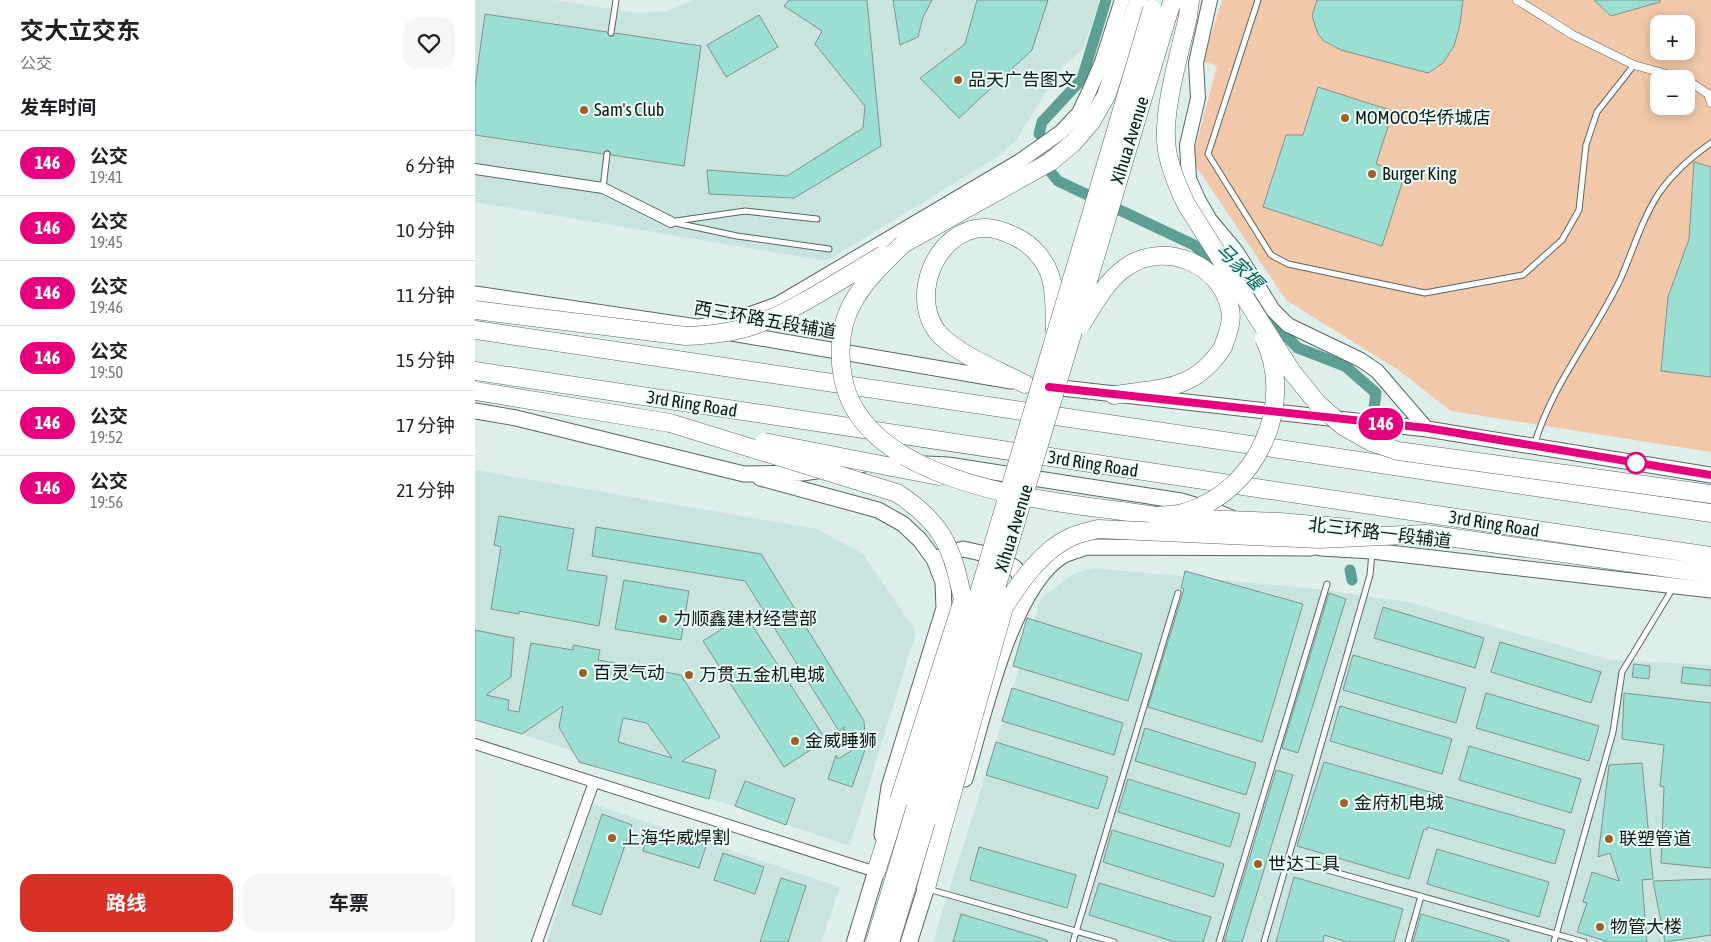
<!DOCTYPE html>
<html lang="zh">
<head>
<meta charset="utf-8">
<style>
  body { margin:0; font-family:"Asap Condensed","Noto Sans SC",sans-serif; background:#f6f6f6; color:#202124; height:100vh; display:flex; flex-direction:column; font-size:19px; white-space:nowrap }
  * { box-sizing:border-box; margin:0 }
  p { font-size:16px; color:#757577 }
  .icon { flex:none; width:28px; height:28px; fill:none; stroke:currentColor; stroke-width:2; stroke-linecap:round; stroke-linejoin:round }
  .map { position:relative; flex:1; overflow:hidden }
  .details { display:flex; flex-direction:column; background:#fff; width:475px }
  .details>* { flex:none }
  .badge { padding:0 10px; border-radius:16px; font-size:18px; line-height:32px }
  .buttons { position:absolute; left:1175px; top:15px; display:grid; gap:10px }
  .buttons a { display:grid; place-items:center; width:45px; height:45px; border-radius:10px; background:#fff; box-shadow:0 2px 12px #0003; font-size:25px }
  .map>.badge { position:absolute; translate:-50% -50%; box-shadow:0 0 0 2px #fff }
  h2 { padding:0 20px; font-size:19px; line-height:45px }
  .round { display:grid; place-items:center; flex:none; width:52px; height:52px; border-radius:15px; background:#f6f6f6 }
  .overview { display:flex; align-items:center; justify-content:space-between; height:85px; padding:0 20px }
  h1 { font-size:24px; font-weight:700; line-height:38px }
  .action { display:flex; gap:10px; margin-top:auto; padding:10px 20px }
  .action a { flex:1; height:58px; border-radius:15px; background:#d93025; color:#fff; font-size:20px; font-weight:700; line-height:58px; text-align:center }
  .action a+a { background:#f6f6f6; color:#202124 }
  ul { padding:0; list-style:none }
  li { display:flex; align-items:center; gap:15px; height:65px; padding:0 20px; border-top:1px solid #e0e0e0 }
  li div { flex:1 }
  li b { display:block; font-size:19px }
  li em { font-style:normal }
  li .badge { min-width:55px; font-weight:700; text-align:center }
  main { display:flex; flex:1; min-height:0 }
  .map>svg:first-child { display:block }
</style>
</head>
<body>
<main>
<section class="details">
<div class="overview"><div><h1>交大立交东</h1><p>公交</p></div><a class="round"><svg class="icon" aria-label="heart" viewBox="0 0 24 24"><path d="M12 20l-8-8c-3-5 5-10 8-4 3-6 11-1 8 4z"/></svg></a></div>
<h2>发车时间</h2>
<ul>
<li><span class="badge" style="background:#e6007e;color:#fff">146</span><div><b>公交</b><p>19:41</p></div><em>6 分钟</em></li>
<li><span class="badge" style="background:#e6007e;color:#fff">146</span><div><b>公交</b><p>19:45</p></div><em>10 分钟</em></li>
<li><span class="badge" style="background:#e6007e;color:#fff">146</span><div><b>公交</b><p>19:46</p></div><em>11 分钟</em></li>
<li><span class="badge" style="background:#e6007e;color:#fff">146</span><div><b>公交</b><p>19:50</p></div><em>15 分钟</em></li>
<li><span class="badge" style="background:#e6007e;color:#fff">146</span><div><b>公交</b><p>19:52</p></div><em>17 分钟</em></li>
<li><span class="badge" style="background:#e6007e;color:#fff">146</span><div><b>公交</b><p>19:56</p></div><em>21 分钟</em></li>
</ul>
<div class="action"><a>路线</a><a>车票</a></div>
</section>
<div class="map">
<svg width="1236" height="942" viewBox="0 0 1236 942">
  <rect width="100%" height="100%" fill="#ddeeeb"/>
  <path fill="#c9e4de" d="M0,0H79L163,13L193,11L218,0H625L608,49L585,69L542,139L524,156L351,261L0,202Z
    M0,470L342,529L388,554L441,632L375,846L0,718Z
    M618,568L842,589L933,602L1135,660L1236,665V942H458L566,598L598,574Z
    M118,804L365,887L346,942H72Z"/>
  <path fill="#f1c8a9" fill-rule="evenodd" d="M747,0H1236V452L976,411L922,369L811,300L717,160L742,66L728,61ZM1184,24H1211V51H1184ZM1184,79H1211V106H1184Z"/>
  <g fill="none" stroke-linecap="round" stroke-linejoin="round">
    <path stroke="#5d9f93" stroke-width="11" d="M564,134L567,122L607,79L631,0
      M574,170L583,181L719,245L749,274
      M785,310L823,348L870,366L901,393L898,415
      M875,570L877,580"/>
  </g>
  <path fill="#9bded2" stroke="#81928e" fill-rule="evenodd" d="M314,0H392L406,146L319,198L234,194L232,170L312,176L388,128L390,106L340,44L347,31L309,6Z
    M418,0H457L448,17L443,37L425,45Z
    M502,0H573L557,50L484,118L445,78L490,44Z
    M842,0H988L985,24L979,46L968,63L953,73L866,50L849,41L843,34L837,16Z
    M1119,0H1185V2L1136,16Z
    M10,14L132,32L136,37L140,33L226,46L209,166L136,155L133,150L128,154L0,135V86Z
    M284,15L303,47L251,77L232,45Z
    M843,87L918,111L901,164L930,174L907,246L788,207L811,135H828Z
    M1219,162L1236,167V377L1186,371L1193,297L1214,239Z
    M24,516L99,529L92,570L132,576L124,626L44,611V614L16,609L26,547L19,545Z
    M121,527L286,554L389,721L391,747L377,787L353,779L361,755L363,759L376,751L367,736L370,727L364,731L270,581L117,556Z
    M710,571L828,604L787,742L673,707L709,589L706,588Z
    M149,580L214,591L206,640L140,629Z
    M854,593L871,599L823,753L807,748Z
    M908,607L1009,638L1000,668L899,638Z
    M270,614L351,740L309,767L228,641Z
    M552,618L667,654L653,701L538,666Z
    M0,630L39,638L36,677L11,695L34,700L33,710L44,712L56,643L98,650V645L125,650L123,660L206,675L245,737L207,761L241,770L234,799L104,762L84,727L88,706L47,734L0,720ZM148,718L172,723L197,758L143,742Z
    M1025,642L1126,672L1116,703L1016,672Z
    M878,655L991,688L981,723L868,690Z
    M1159,664L1175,666L1174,679L1157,677Z
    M1208,667L1236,670V686L1206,683Z
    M537,688L648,723L639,755L527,721Z
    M1011,693L1124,726L1114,761L1001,728Z
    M1149,693L1236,703V868L1186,863L1189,787L1185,786L1189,745L1147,739Z
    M865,706L977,739L967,774L855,741Z
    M670,728L781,763L771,795L660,761Z
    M521,742L633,777L623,809L511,775Z
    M994,746L1106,779L1096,813L984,780Z
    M849,762L1090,830L1080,864L952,827V830L949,829L934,879L822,846Z
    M1167,763L1178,879L1167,880L1172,942H1134L1102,932L1112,903L1108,902L1117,872L1144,881L1135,853L1123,857L1134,765Z
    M801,770L818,775L767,942H749Z
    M653,779L765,814L755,847L643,812Z
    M270,781L320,799L311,825L260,806Z
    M127,814L157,825L126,915L97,905Z
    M174,829L231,846L224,868L168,851Z
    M637,830L749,864L739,897L628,862Z
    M504,847L601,875L592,908L495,880Z
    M962,849L1074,882L1064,917L952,884Z
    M248,853L289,867L280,894L239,880Z
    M819,877L928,909L919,942H873L849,935L848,942H801Z
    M306,878L331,886L313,942H285Z
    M1236,879V935L1190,942L1178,881Z
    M624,883L736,917L728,942H700L614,915Z
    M486,914L572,940V942H478Z
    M946,914L1034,940V942H938Z"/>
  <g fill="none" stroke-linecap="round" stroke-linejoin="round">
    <defs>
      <path id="service" d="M783,0L733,154L796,255L813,264L950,293L1048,275L1087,240L1104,210L1111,145L1122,112L1159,65
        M136,33L141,0
        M128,188L132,154
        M201,221L270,211L342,219
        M196,222L262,236L354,249
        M1059,446C1076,386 1118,336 1145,280C1158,251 1166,221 1184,193C1198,173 1216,157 1236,143
        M813,859L1109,942
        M453,889L639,942
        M598,942L703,593
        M744,942L852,584
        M789,942L895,575L897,553
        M933,942L946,896
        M1079,942L1138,732L1147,672L1198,588"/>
      <path id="pedestrian" d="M1042,0L1098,35L1159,65L1210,79
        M1211,79L1233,94L1236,103"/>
      <path id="minor" d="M0,169L128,188L196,222
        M0,744L401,872
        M62,942L119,782"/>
      <path id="tertiary" d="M735,0L721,63L723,98L712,145L714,179L724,201L735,220L761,251L798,310L813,325L886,360L902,371L952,429
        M226,326L262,319L303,304L545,161L586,132L604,113L613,94L627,62L647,0"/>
      <path id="secondary" d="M0,294L222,327L536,381
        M569,386L952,429L1236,475
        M0,411L41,418L269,474L327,473L390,464
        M451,464L473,465L706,501L740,511L759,519
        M285,478L403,510L428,524L445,540L459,559L468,582L469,608L414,787L407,835
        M825,543L846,548L897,551L1236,590
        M465,557L488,549L524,557L540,568L553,588
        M490,779C507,722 536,585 589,555C596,552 604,550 611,547L836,548"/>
      <path id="primary" d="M380,942L401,872
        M434,942L451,888"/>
      <path id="trunk" d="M693,14L698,0
        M713,16L715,0
        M428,244L575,162L598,143L616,122L631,96L664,0
        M0,330L1236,513
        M0,371L1236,556
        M550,384C523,370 490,358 467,337C431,302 460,227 511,228C522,228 533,233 543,238C557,245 570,260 575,275C581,293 579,312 580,331
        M0,391L195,423
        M639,395C686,388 720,391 748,347
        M417,467L464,476
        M646,511L681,516
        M951,534L1236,574
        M401,872L424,800
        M451,888L469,822
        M400,942L419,880
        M415,942L433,882"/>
    </defs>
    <use href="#service" stroke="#586764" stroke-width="7"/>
    <use href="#pedestrian" stroke="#586764" stroke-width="9"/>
    <use href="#minor" stroke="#586764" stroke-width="12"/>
    <use href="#tertiary" stroke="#586764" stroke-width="16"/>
    <use href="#secondary" stroke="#586764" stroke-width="17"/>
    <use href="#primary" stroke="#586764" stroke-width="18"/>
    <use href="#trunk" stroke="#586764" stroke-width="19"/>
    <use href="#service" stroke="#fff" stroke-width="5"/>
    <use href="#pedestrian" stroke="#fff" stroke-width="8"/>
    <use href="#minor" stroke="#fff" stroke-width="10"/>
    <use href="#tertiary" stroke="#fff" stroke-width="14"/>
    <use href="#secondary" stroke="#fff" stroke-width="15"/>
    <use href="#primary" stroke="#fff" stroke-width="16"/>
    <use href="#trunk" stroke="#fff" stroke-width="18"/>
    <defs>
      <path id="trunk-bridge" d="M713,16C705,53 686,113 692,150C695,169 703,187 711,204L817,372L843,404L868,426L896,442L923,451L1236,494
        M428,244C386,285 356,314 368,378C388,482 561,500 646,511
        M0,310L211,336C235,335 257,333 280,325C321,310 370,277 408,255
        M606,325C619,305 630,282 650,268C688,240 746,263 755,309C758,322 752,335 748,347
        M195,423L422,493C468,523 477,547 488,600L424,800
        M289,442L417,467
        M681,516C691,515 702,515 711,512C782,491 821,404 789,338
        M702,518L804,522L875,528
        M469,822L529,607C546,581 567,550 596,537C605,533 614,531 623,529L844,539L951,534
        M419,880L677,9
        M433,882L693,14"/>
    </defs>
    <use href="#trunk-bridge" stroke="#586764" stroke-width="19" stroke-linecap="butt"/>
    <use href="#trunk-bridge" stroke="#fff" stroke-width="18"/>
  </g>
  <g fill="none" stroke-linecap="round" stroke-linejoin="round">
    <defs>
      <path id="line" d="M574,387L952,428L1236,475"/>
    </defs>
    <use href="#line" stroke="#fff" stroke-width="11"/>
    <use href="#line" stroke="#e6007e" stroke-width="8"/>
  </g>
  <g fill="#9e5f27" stroke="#eafcf8" stroke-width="2">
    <circle cx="483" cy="80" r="5"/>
    <circle cx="109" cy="110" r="5"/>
    <circle cx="870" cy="118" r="5"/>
    <circle cx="897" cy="174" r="5"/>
    <circle cx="188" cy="619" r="5"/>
    <circle cx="108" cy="673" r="5"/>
    <circle cx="214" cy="675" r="5"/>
    <circle cx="320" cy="741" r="5"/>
    <circle cx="869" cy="803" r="5"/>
    <circle cx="137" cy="838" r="5"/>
    <circle cx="1134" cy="839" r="5"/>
    <circle cx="783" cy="864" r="5"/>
    <circle cx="1125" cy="927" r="5"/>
  </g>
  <circle fill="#fff" stroke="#e6007e" stroke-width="2.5" cx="1161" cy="463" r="10"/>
  <g text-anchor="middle" stroke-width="4" stroke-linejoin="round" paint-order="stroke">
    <g font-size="18" fill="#121817" stroke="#eafcf8" text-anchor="start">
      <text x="493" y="86">品天广告图文</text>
      <text x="119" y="116">Sam's Club</text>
      <text x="880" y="124">MOMOCO华侨城店</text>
      <text x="907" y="180">Burger King</text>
      <text x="198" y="625">力顺鑫建材经营部</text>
      <text x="118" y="679">百灵气动</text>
      <text x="224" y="681">万贯五金机电城</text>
      <text x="330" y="747">金威睡狮</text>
      <text x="879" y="809">金府机电城</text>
      <text x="147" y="844">上海华威焊割</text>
      <text x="1144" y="845">联塑管道</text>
      <text x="793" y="870">世达工具</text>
      <text x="1135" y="933">物管大楼</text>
    </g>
    <g font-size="18" fill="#121817" stroke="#eafcf8">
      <text transform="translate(655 140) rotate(-73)" y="6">Xihua Avenue</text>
      <text transform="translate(290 320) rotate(10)" y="6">西三环路五段辅道</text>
      <text transform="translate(217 404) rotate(9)" y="6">3rd Ring Road</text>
      <text transform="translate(618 464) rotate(9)" y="6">3rd Ring Road</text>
      <text transform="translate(1019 524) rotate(9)" y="6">3rd Ring Road</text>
      <text transform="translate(539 528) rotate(-73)" y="6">Xihua Avenue</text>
      <text transform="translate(905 533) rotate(7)" y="6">北三环路一段辅道</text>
    </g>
    <g font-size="19" font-style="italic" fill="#006257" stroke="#eafcf8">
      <text transform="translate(765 266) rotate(45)" y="7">马家堰</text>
    </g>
  </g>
</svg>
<div class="buttons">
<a>+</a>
<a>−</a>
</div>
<b class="badge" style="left:906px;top:424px;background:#e6007e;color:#fff">146</b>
</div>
</main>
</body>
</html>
